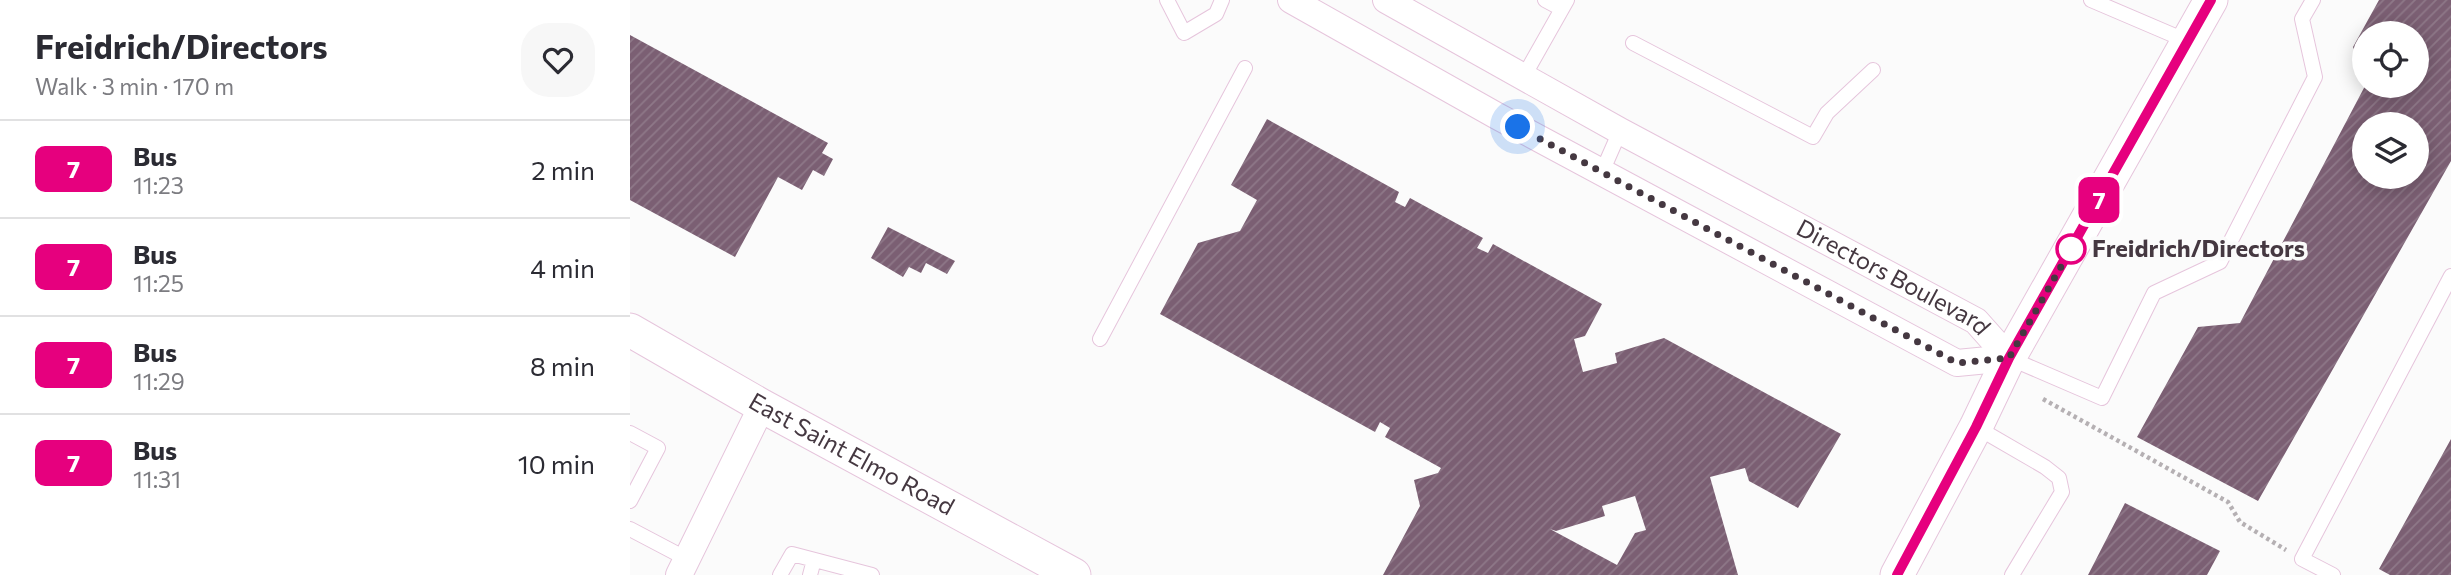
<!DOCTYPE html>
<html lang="en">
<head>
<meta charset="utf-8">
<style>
  body { margin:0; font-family:Commissioner,sans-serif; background:#f7f7f7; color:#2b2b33; height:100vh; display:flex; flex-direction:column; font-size:26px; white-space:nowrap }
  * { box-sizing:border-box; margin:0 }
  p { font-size:23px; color:#7c7c81 }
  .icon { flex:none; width:38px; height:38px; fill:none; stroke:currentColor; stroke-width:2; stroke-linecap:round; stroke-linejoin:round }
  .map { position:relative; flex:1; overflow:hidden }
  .panel { display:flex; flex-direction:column; background:#fff; width:630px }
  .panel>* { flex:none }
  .badge { padding:0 14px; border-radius:10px; font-size:24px; line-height:46px }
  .tools { position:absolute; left:1722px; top:21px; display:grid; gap:14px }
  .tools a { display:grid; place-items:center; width:77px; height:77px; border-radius:50%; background:#fff; box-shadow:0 4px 18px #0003; font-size:35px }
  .you { position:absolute; width:35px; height:35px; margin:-18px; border:5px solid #fff; border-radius:50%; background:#1a73e8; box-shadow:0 0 0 10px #1a73e833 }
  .map>.badge { position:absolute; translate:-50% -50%; box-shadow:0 0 0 4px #fff }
  .round { display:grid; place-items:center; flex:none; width:74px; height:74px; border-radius:28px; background:#f7f7f7 }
  .overview { display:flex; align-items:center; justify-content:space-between; height:119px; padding:0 35px }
  h1 { font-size:33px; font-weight:700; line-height:52px }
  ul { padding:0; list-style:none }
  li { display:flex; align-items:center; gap:21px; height:98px; padding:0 35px; border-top:2px solid #e1e1e2 }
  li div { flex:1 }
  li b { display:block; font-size:26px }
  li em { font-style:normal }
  li .badge { min-width:77px; font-weight:700; text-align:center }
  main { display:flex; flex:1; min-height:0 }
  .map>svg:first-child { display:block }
</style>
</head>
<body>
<main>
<section class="panel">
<div class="overview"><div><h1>Freidrich/Directors</h1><p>Walk · 3 min · 170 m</p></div><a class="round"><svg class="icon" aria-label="heart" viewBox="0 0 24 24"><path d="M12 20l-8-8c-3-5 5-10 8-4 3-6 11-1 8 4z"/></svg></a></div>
<ul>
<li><span class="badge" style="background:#e6007e;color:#fff">7</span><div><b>Bus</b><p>11:23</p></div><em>2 min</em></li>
<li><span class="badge" style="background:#e6007e;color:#fff">7</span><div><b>Bus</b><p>11:25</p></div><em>4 min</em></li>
<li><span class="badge" style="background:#e6007e;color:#fff">7</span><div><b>Bus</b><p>11:29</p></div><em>8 min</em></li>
<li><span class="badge" style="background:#e6007e;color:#fff">7</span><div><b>Bus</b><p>11:31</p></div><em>10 min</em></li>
</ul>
</section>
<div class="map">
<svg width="1821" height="575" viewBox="0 0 1821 575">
  <defs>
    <pattern id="building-hatch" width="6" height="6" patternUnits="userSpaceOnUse" patternTransform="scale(1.75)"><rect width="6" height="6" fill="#7b5f73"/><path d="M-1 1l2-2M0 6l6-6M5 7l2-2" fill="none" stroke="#8e7888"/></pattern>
  </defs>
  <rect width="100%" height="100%" fill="#fbfbfb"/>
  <path fill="url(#building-hatch)" fill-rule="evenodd" d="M1749,0H1821V161L1628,501L1507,437L1568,327L1610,323L1735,86H1787V33H1734V74L1723,47ZM1734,124H1787V177H1734Z
    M0,35L198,143L192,153L203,159L194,176L183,170L172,190L148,177L105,257L0,200Z
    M637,119L769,192L765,202L775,207L780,198L853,238L847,248L858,253L863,244L972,304L955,336L944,339L953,372L987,363L985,353L1034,338L1211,434L1168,508L1119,481L1115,468L1080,477L1108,575H753L790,506L784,480L808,473L811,468L755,437L760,428L750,422L745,432L530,314L568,243L610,231L627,200L601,185ZM1005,496L1016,530L1005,533L987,565L920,529L926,531L975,516L972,506Z
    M258,227L325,261L317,274L296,263L291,273L279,267L273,277L241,258Z
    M1821,439V575H1760L1749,569Z
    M1495,503L1590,551L1577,575H1458Z"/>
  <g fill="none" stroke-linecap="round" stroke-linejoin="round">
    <defs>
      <path id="service" d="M537,0L554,33L586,14L592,0
        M915,0L932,9
        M1461,0L1557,41
        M1003,43L1183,137L1197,113L1243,70
        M894,76L937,0
        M972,172L990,131
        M470,339L615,68
        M1379,358L1472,398L1524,293L1590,262L1685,77L1672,19L1683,0
        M1346,427L1415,467L1429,478L1432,492L1382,575
        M0,433L28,448L0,501
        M0,529L57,559
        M150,575L162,554L242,575
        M180,575L184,560
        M1703,575L1672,559L1821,276"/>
      <g id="minor">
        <path d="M661,0L867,116L1327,363L1379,358"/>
        <path id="s1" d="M756,0L990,131L1346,321L1379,358"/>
        <path d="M49,575L132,406"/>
      </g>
      <g id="tertiary">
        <path id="s2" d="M0,330L132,406L444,575"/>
        <path d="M1267,575L1346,427L1379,358L1581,0"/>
      </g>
    </defs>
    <use href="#service" stroke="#e6c5dc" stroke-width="16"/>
    <use href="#minor" stroke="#e6c5dc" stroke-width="28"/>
    <use href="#tertiary" stroke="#e6c5dc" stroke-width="35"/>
    <path stroke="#b5b0b3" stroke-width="4.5" stroke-dasharray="3.5 3.5" stroke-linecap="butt" d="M1413,399L1598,502L1610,522L1656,550"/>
    <use href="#service" stroke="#fff" stroke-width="14"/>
    <use href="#minor" stroke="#fff" stroke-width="26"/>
    <use href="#tertiary" stroke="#fff" stroke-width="33"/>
  </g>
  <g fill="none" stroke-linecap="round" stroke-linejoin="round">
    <defs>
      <path id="line" d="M1267,575L1346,427L1379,358L1581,0"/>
    </defs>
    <use href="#line" stroke="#fff" stroke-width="16"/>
    <use href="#line" stroke="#e6007e" stroke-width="10"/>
    <path stroke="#453841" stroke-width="7" stroke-dasharray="0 12.6" d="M888,127L1327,363L1379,358L1441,249"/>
  </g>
  <circle fill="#fff" stroke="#e6007e" stroke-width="3.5" cx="1441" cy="249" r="14"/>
  <g text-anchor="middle" stroke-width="7" stroke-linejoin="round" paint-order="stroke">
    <g font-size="24" font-weight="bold" fill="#453841" stroke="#fbfbfb" text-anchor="start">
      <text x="1462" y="257">Freidrich/Directors</text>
    </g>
    <g font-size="24" fill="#453841" stroke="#fbfbfb">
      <text dy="8" stroke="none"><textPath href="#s1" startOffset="578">Directors Boulevard</textPath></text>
      <text dy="8" stroke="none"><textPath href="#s2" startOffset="254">East Saint Elmo Road</textPath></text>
    </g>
  </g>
</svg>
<div class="tools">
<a><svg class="icon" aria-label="locate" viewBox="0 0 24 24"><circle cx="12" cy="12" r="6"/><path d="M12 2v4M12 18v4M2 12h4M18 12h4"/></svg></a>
<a><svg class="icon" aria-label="layers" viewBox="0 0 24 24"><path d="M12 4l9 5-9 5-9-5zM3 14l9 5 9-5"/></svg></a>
</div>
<div class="you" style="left:888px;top:127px"></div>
<b class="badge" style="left:1469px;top:200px;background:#e6007e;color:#fff">7</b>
</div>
</main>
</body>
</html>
